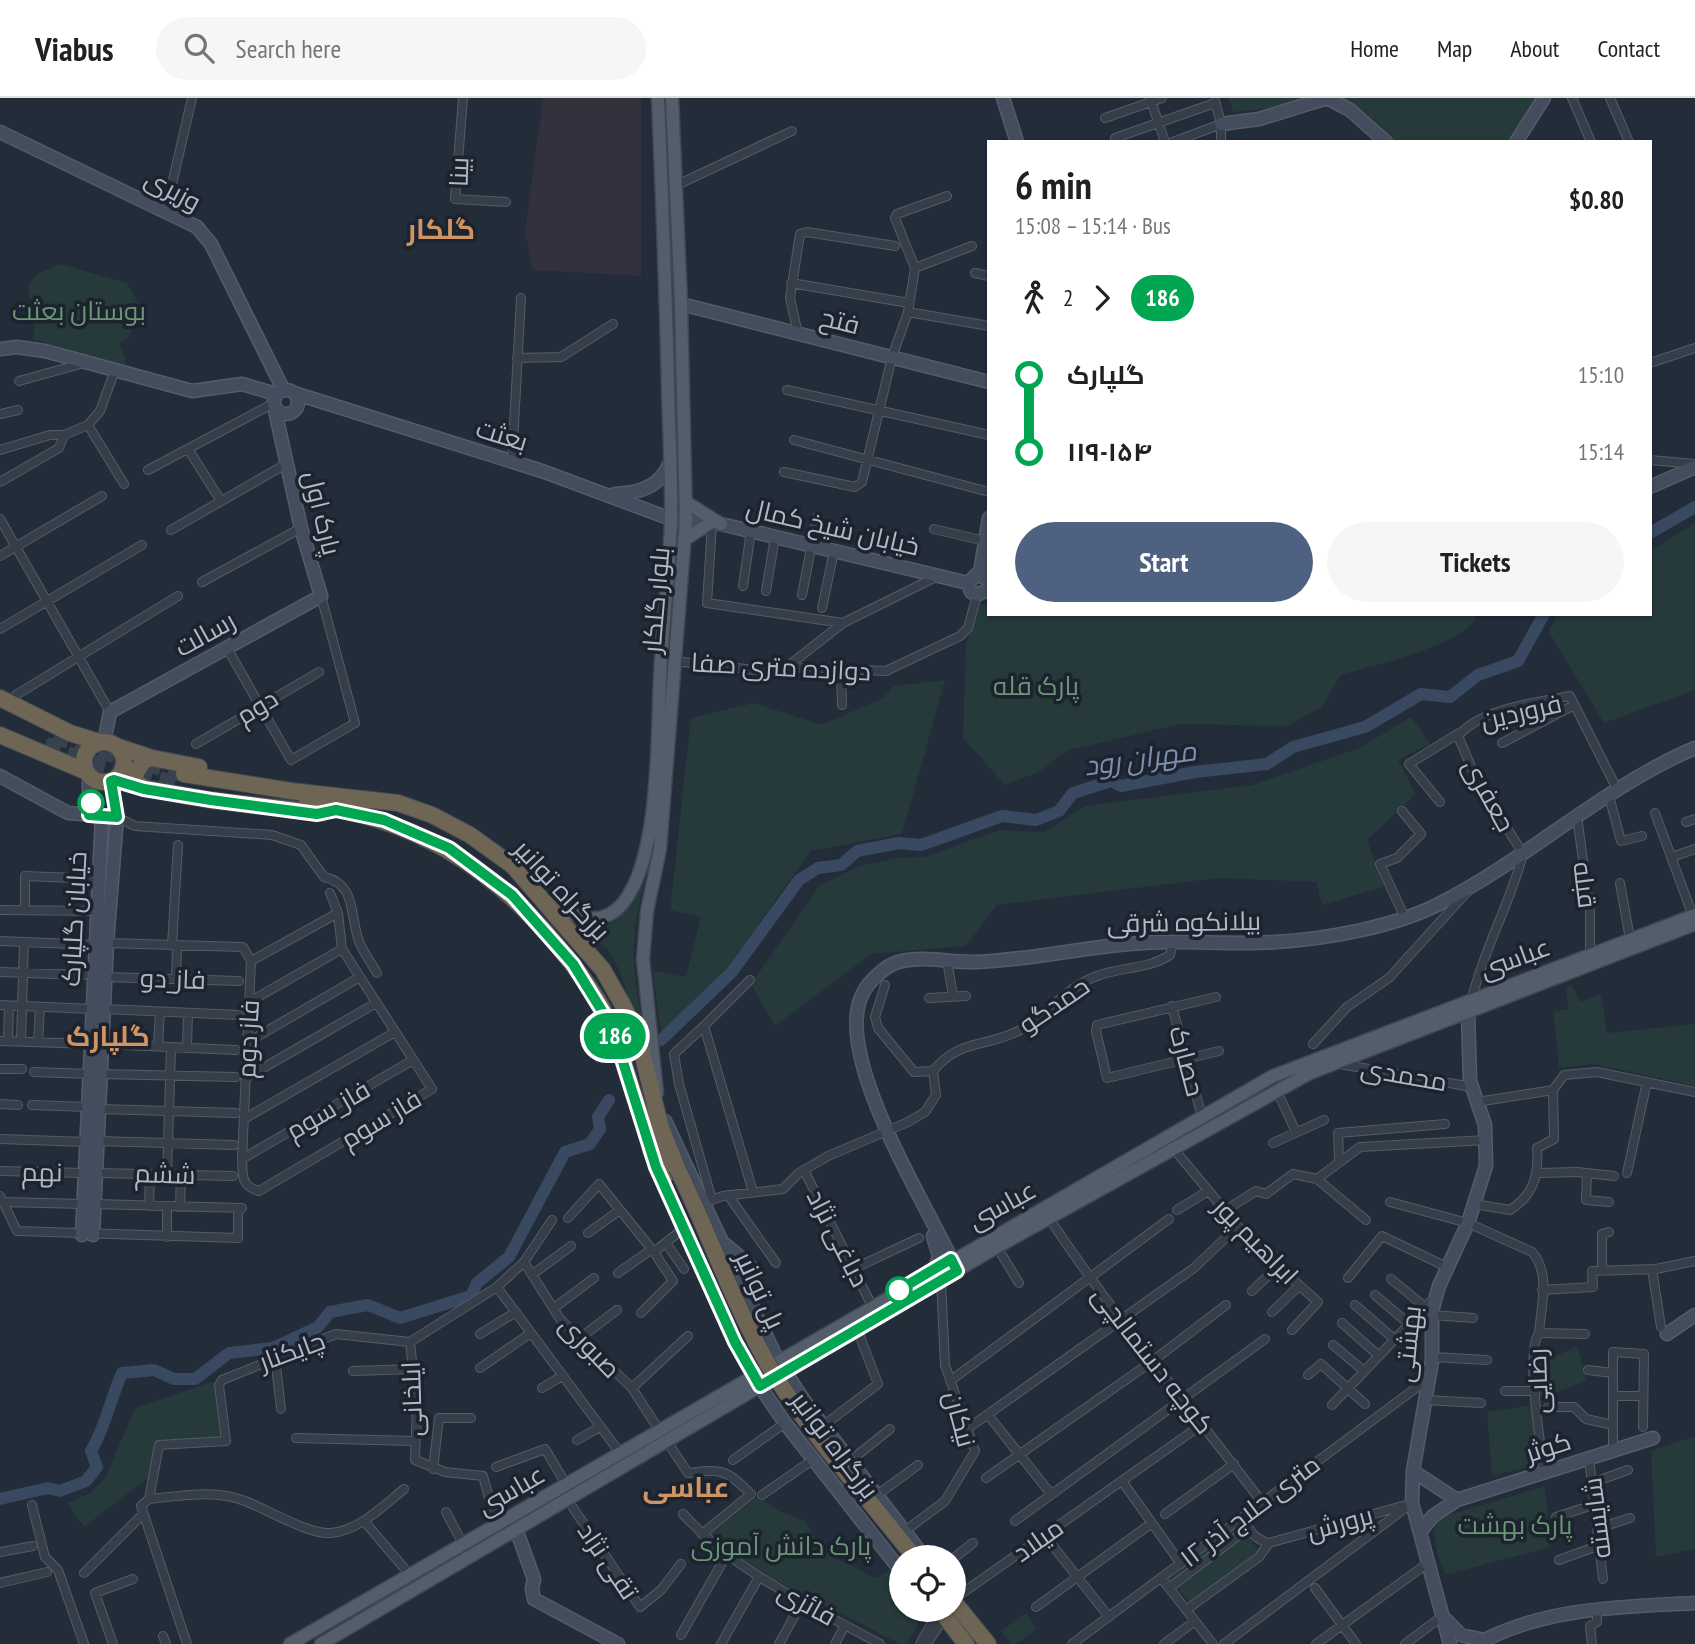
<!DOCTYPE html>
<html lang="en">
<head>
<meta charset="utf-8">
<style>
  body { margin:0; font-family:"PT Sans Narrow",Cairo,sans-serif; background:#f6f6f6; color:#202124; height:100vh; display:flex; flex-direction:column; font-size:26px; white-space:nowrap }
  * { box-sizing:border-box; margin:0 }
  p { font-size:23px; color:#757577 }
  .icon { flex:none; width:38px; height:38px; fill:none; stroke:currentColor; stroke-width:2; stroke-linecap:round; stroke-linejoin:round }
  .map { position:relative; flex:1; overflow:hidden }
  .details { position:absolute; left:987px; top:42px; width:665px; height:476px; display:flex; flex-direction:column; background:#fff; border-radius:0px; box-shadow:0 2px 5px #0004 }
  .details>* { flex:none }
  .badge { padding:0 14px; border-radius:23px; font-size:24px; line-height:46px }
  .fabs { position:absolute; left:889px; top:1447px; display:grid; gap:14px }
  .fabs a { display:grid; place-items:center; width:77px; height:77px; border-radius:50%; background:#fff; box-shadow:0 2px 5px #0004; font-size:35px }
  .map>.badge { position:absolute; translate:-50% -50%; box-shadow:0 0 0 4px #fff }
  .legs { display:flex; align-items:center; gap:10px; height:77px; padding:0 28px; font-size:23px }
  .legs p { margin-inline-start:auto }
  .head { display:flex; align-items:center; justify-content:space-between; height:119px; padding:0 28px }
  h1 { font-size:38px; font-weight:600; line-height:52px }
  .button { display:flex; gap:14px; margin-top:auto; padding:14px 28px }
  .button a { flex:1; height:80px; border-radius:42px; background:#4f6181; color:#fff; font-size:28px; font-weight:600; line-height:80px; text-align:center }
  .button a+a { background:#f6f6f6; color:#202124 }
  ul { padding:0 28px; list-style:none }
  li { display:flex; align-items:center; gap:24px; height:77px; font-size:26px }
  li i { display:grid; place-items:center; width:10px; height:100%; margin:0 9px; background:currentColor }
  li i::after { content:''; width:18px; height:18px; margin:-9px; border:5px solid; border-radius:50%; background:#fff }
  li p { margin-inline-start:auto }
  li:first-child i { background:linear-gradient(#0000 50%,currentColor 0) }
  li:last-child i { background:linear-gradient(currentColor 50%,#0000 0) }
  header { display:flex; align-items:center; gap:42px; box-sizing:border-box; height:98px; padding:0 35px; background:#fff; border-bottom:2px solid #e0e0e0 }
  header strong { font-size:33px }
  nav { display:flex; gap:38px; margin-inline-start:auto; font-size:24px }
  .search { width:490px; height:63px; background:#f6f6f6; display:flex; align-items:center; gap:18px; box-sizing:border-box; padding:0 24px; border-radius:38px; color:#757577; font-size:26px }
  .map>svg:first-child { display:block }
</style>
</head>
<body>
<header>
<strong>Viabus</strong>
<div class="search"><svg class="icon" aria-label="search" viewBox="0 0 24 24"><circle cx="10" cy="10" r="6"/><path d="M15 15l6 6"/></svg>Search here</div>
<nav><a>Home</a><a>Map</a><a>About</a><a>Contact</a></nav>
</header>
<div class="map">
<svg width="1695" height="1546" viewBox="0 0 1695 1546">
  <rect width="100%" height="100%" fill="#232c39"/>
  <path fill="#33313e" d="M543,0H641V178L533,172L525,134Z"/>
  <path fill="#26393b" d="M1229,0H1299L1278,10L1233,14Z
    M1342,0H1536L1507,44H1394Z
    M60,166L127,185L141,211L129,238L120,245L127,269L33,241C43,198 3,187 60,166Z
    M1695,425V592L1604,625L1549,534L1557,516H1650V453Z
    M981,506L989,507V516H1478C1466,548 1374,567 1341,577L1322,609L1287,628L1180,626L1066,653L1039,674L1005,687L963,640L966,546Z
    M945,582L902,736L811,753L759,825L749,851L661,936L653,873L686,879L701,819L670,812L691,620L754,605L822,627L883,600L894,588Z
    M1411,619L1430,646L1398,662L1416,696L1367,742L1384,789L1322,807L1316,784L1218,780L997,807L966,848L871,856L775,928L751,886L819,788L859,768L896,760L924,759L1000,732L1044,734L1085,708L1252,687L1359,650Z
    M661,717C652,760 635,806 634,851C633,890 645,931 653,969L618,870L607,851L578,830C638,842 646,759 656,719Z
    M1572,887L1580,904L1601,896L1607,935L1695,926V988L1594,966L1559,970L1553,914L1568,911L1566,889Z
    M1577,1248L1587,1283L1540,1300L1535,1268Z
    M211,1284L217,1287L223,1339L158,1342L154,1348L151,1378L84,1429L67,1405L90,1395L105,1380L135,1310Z
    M1532,1307L1540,1366L1492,1378L1487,1314Z
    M1695,1338V1451L1656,1459L1651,1353Z
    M1545,1388L1550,1449L1445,1477C1440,1460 1427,1435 1439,1420Z
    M758,1398L779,1413L805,1423L823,1453L875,1480L892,1471L901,1483V1512H917L918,1526L907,1546H900L777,1483L708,1438Z
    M1239,1427L1260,1454L1190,1505L1169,1481Z
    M1026,1515L1037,1531L1016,1546H1011L1001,1533Z"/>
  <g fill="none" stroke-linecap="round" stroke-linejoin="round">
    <path stroke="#394962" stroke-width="12" d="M1650,435L1695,409
      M661,942L732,874L799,782L818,770L841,767L857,753L899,745L921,747L1002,718L1036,722L1059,713L1073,695L1111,683L1121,688L1195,674L1267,666L1293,649L1365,629L1421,596L1450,599L1478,577L1518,563L1544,516
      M0,1401L48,1390L60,1393L86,1383L97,1369L91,1353C106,1328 110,1302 122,1275L154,1272L174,1281H195L229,1255L273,1250L318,1229L330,1214L368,1207L400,1220L471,1198L477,1185L509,1159L565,1054L590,1046L600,1031L598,1019L609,1002"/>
    <path stroke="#38414e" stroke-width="16" stroke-dasharray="16 8" stroke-linecap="butt" d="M54,637L84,649L184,676
      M45,646L82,662L180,686"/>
    <defs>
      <path id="street" d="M463,0L455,101L506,104
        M1150,0L1165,44
        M1572,0L1591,44
        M1610,0L1629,44
        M1215,3L1221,26V44
        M1105,20L1162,0
        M1115,40L1215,5
        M1173,44L1221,26
        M677,87L792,33
        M166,112L192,0
        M915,170L972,148
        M975,175L989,178
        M791,185L909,205
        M908,214L989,228
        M798,236L790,200L800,136L807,134L895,148
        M517,260L561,259L613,226
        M1650,265L1695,250
        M19,283L84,265
        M787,292L989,337
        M0,316L18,312
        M88,327L124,386
        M794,342L989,394
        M188,351L221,403
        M0,352L50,337H64L88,327L100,313L115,272
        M1650,362L1695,366
        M512,363L521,200
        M148,372L274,305
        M784,374L855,389L862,384L892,259L908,214L915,170L895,120L897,116L947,98
        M0,384L59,350L64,337
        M0,421L110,614
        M712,426L707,505L843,525
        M934,431L985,443
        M171,432L286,366
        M0,458L102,398
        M202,484L301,430
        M743,488L751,433
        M766,493L775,439
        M802,497L817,419
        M822,510L834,453
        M0,531L142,447
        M227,550L291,662L355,625L321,498
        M674,563L764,573L788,569L886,573L960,538L968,530L977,497
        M788,568L843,525L938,478
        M841,572L842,607
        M16,597L178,498
        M1502,645L1574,607
        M196,646L319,574
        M1609,698L1621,743L1642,738
        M1440,704L1409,666L1459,635
        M1402,713L1421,736L1397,760L1380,766L1405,820
        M1655,715L1694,821
        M1577,718L1590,814V856
        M117,719L135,728L272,737L301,747L324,779C358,786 349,820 360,846C365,856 371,865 377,875
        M1686,724L1695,721
        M1672,759L1695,751
        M1620,785L1630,841
        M330,795L338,815
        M0,812L99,813
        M25,812V778L99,781
        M338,815L342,851L432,991L259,1093C241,1088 243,1079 242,1061L251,863Z
        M0,843L96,847
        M107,845L243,849L251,863
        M172,847L178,747
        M947,862L953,898
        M0,874L84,877
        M106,879L239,883
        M176,881L177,847
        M885,887L875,919L878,930L914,974L933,973
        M1216,899L1097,927L1096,933L1107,980L1219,953
        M929,900L966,898
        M1472,900C1485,848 1510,806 1523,756L1475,678L1458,638C1482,610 1535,605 1570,598L1618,693
        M249,904L342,851
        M0,907L93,911
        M1172,908L1202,1019
        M104,911L239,917
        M704,928L750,882
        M0,943L91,946
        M8,943L9,908
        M21,943L24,844
        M38,944L40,909
        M248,944L360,879
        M102,946L236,952
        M1313,946L1347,909L1389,880L1468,793
        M158,948L160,914
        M187,949L188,915
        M1340,966L1472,989
        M0,971H22
        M933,973C960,940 985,950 1018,933C1048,917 1064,890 1097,878C1121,869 1149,871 1170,857L1173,844
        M34,974L89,976
        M101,976L236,979
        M246,980L376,905
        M1277,993L1296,1034
        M1477,1004L1553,992L1564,977L1597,974L1695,994
        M0,1006L18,1007
        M32,1007L88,1009
        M99,1011L236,1015
        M244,1021L395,934
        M0,1041L86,1044
        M98,1043L234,1047
        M1273,1045L1324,1022
        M1173,1050L1251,1144L1318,1204L1292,1232
        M242,1061L413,962
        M1339,1062L1338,1035L1445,1026
        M804,1072L872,1208
        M0,1073L85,1075
        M96,1075L233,1078
        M1539,1075L1577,1074L1614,1078
        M1587,1075L1586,1102L1609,1104
        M1627,1075L1647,984
        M167,1077L171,950
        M1317,1081L1366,1122
        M728,1097L776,1165
        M0,1098L17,1133L238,1140V1110
        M712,1102L679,986L674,956L704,928L753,1094
        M708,1103L723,1098L783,1091L799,1075L828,1058L908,1024L925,1014L936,997L933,973
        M4,1104L83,1106
        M1390,1104L1468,1125L1532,1154C1551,1175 1541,1209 1539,1235C1525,1253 1541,1348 1544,1375
        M95,1106L242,1110
        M1474,1106L1510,1112C1534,1097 1539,1076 1537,1050L1554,1041L1553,992
        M149,1108L150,1076
        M180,1109L181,1077
        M1177,1112L1208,1093
        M1224,1113L1256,1093L1266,1096L1293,1076L1317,1081L1360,1049L1486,1042
        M568,1120L599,1086L654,1154L673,1183L641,1215
        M1049,1120C1114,1218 1190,1309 1261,1403
        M588,1135L620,1112
        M167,1139V1108
        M666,1145L684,1171
        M997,1149L1019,1185
        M654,1154L684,1130
        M524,1164L560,1221L632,1290L659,1332
        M853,1171L919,1140
        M1652,1171L1661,1229
        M1602,1173V1136L1609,1134
        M618,1175L652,1151
        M533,1176L571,1148
        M1348,1180L1382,1138L1449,1170
        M1391,1181L1425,1209
        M497,1189L620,1355
        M1542,1192L1593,1189L1592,1173L1656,1171L1695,1163
        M1252,1193L1278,1168
        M1375,1197L1409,1226
        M1355,1207L1394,1241
        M554,1210L594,1180
        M1272,1214L1299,1188
        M1432,1217L1473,1220
        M1342,1225L1379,1258
        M1539,1235L1585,1236
        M480,1236L516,1214
        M580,1240L617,1212
        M410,1244L417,1309L415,1362L445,1374L483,1378L496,1426
        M1333,1247L1364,1273
        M275,1259L281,1311
        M1432,1259L1487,1262
        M480,1270L531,1235
        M1588,1272L1613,1275
        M353,1273L414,1271
        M1308,1277L1321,1266L1365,1306
        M950,1283L1169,1121
        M542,1290L562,1278
        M632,1290L688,1238
        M1505,1293H1536
        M1613,1298H1643
        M1425,1302L1481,1305
        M1332,1307L1435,1199
        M1548,1309H1574L1586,1321L1613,1327
        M988,1317L1051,1396
        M823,1328L878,1286L857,1231
        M967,1331L1194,1170L1237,1129
        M296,1340L414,1343
        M577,1342L600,1329
        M666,1342L688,1375C722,1371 726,1371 751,1396L702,1436
        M1613,1353V1254L1644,1256L1643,1329
        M1589,1360L1603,1481
        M733,1362L785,1325
        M850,1363L890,1331
        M496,1369L545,1351L566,1386
        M433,1371L439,1320H471
        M986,1380L1154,1262L1226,1207
        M1122,1383L1181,1466
        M1594,1384L1628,1372
        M762,1397L814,1361
        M877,1397L918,1367
        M149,1401L159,1347L226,1343L219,1287L222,1282L336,1236L410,1244L497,1189L524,1164L552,1122
        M149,1401C182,1398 214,1391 245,1403C266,1411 310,1437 330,1435C359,1433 383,1408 404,1391
        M149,1401L141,1408L187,1546
        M567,1401L640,1509L661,1492L681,1466
        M32,1407L45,1459L58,1472L84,1546
        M446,1414L463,1446
        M683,1416C737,1475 811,1508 880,1546
        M1165,1416L1234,1366
        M1244,1419C1248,1433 1255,1441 1269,1445L1406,1407
        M1556,1419L1596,1406
        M364,1423L410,1477
        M1015,1423L1265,1241
        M1599,1430L1630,1420
        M905,1433L945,1403L975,1353L945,1267L941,1182
        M1045,1438L1109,1519
        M0,1454L33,1448
        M954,1460L973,1445
        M1559,1462L1600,1447
        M84,1475L143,1416
        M1162,1481L1213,1546
        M0,1485L47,1474
        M1169,1490L1247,1431
        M1315,1490L1356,1546
        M954,1501L1204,1325
        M1036,1509L1152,1425
        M1186,1512L1259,1459L1269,1445
        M681,1537L727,1456
        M163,1538L166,1546
        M113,1546L95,1495L133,1481
        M721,1546L759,1479
        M779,1546L802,1504
        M835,1546L845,1527
        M920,1546L939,1512
        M927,1546L945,1518
        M1072,1546L1428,1281
        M1164,1546L1195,1523
        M1224,1546L1412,1405
        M1316,1546L1428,1465
        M1405,1546L1444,1517
        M1592,1546L1590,1528L1597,1524V1511"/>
      <path id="secondary" d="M1003,0L1017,44
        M1221,26L1259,21L1327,0L1350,12L1386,44
        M0,34L197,129L211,146L283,291
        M1516,44L1544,0
        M681,206L989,284
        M0,251L17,249L45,253L192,293L242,286L276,296
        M274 304a12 12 0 1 1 24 0a12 12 0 1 1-24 0Z
        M294,295L542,373L671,421L721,426L968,485
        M1650,389L1695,369
        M615,396C639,395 661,389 670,364
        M980,475L989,420
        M989,482L977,476L968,485L971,494L977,497L989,491
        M104,644L110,614L321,498L301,430L274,308
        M0,678L68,715L109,718
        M89,717V678
        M665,1023L778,1263L805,1304L925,1460
        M650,1054L735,1244L753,1278L785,1325L901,1473
        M82,1137L102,718
        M93,1137L107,845L117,719L111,683
        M933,1138L939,1158L935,1171
        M726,1147C754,1172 759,1166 751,1205
        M957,1173C931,1113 830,957 863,895C869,883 885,868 898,864C925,857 949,865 976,864C1032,862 1087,848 1143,845C1187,842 1232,847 1276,844C1326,841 1394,829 1439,806C1528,761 1603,689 1695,650
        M1667,1236L1695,1217
        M1413,1373L1457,1402
        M516,1431L534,1481L532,1491L534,1501L618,1546
        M1420,1434L1433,1418L1457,1402L1653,1340
        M1446,1522L1461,1537L1484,1542
        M1450,1546L1412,1405L1413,1373L1432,1263V1213L1439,1188L1468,1125L1486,1068L1485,1027L1470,983L1468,914L1471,905
        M1477,1546C1544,1509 1621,1509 1695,1505"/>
      <path id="primary" d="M686,404L721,426
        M684,442L709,426
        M548,804C574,818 601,832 623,805C660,759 657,640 660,582C662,529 669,477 671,424C672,380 669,335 668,291C666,194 662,97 658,0
        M657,995L643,861L647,813L660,751L686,423L681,206L672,0
        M290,1546L1273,978L1695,817
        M321,1546L997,1149L1310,975L1695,826"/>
      <path id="highway" d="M0,600L70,635L99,644
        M0,637L87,674
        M84 664a20 20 0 1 1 40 0a20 20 0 1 1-40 0Z
        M119,649L152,660L199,669
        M184,676L291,693L398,705L432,717L470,737L513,768L603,872L624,909L639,943L661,1030L677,1070
        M114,682L144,690L210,702L322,715
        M144,690L136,684L135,676L144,662L152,660
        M307,705C412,721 488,765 556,846C577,871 599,899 612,930C623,957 629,985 639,1011C647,1033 658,1054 668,1075
        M954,1504L988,1546
        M940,1512L966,1546"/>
    </defs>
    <use href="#street" stroke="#545c67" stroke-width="10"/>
    <use href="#secondary" stroke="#545c67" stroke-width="15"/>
    <use href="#primary" stroke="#3f4753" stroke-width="15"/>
    <use href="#highway" stroke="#414954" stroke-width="18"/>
    <use href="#street" stroke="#363e4a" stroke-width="8"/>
    <use href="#secondary" stroke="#444d5d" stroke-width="12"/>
    <use href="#primary" stroke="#545d6a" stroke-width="12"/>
    <use href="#highway" stroke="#6f6554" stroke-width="16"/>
    <defs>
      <path id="highway-bridge" d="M677,1070C710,1137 734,1209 772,1273C813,1339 867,1399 915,1460"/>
    </defs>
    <use href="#highway-bridge" stroke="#414954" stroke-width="18" stroke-linecap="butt"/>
    <use href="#highway-bridge" stroke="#6f6554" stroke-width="16"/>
  </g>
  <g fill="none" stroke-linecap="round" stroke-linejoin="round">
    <defs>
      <path id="line-1" d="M91,705L89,717L117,719L111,683L114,682L144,691L211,702L317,716L336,712L384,722L449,750L512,797L573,866L612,929L656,1069L735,1244L760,1288L957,1173L951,1161L899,1192"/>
    </defs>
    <use href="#line-1" stroke="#fff" stroke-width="16"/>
    <use href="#line-1" stroke="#00a651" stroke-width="10"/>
  </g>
  <g fill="#fff" stroke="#00a651" stroke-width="3.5">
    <circle cx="91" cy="705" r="12"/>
    <circle cx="899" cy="1192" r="12"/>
  </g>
  <g text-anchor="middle" stroke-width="7" stroke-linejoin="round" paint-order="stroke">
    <g font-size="26" fill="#b1b9c6" stroke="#1c232e">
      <text transform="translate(459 74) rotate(-88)" y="9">بینا</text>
      <text transform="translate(173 92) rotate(28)" y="9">وزیری</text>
      <text transform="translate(840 223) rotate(14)" y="9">فتح</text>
      <text transform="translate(502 337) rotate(17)" y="9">بعثت</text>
      <text transform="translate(322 415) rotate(76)" y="9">پارک اول</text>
      <text transform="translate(833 429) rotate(13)" y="9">خیابان شیخ کمال</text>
      <text transform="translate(656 502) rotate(-85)" y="9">بلوار گلکار</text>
      <text transform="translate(205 536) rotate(-29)" y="9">رسالت</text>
      <text transform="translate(781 569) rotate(3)" y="9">دوازده متری صفا</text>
      <text transform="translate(257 609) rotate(-31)" y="9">دوم</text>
      <text transform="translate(1521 614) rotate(-13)" y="9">فروردین</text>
      <text transform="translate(1489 697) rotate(61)" y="9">جعفری</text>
      <text transform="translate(1585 787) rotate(83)" y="9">قبله</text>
      <text transform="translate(562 792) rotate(47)" y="9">بزرگراه توانیر</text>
      <text transform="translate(74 821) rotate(-87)" y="9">خیابان گلپارک</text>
      <text transform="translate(1184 824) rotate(-1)" y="9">بیلانکوه شرقی</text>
      <text transform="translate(1515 860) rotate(-20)" y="9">عباسى</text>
      <text transform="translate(173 881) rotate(2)" y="9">فاز_دو</text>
      <text transform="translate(1054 907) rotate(-34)" y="9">حمدگو</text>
      <text transform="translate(248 941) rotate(-87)" y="9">فاز دوم</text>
      <text transform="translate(1187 963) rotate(75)" y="9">حصارک</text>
      <text transform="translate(1404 977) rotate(10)" y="9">محمدی</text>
      <text transform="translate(328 1012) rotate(-30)" y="9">فاز_سوم</text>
      <text transform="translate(381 1021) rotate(-31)" y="9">فاز سوم</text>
      <text transform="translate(42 1074) rotate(1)" y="9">نهم</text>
      <text transform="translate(165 1076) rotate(2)" y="9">ششم</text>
      <text transform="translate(1002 1107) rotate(-29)" y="9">عباسى</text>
      <text transform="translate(838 1140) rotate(63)" y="9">دباغی نژاد</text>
      <text transform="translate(1256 1143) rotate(46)" y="9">ابراهیم پور</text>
      <text transform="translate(760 1192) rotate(65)" y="9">پل توانیر</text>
      <text transform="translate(1408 1246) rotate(-84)" y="9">بهشتی</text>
      <text transform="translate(590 1249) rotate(46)" y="9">صبوری</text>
      <text transform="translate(292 1253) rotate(-20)" y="9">چایکنار</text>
      <text transform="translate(1153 1262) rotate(52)" y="9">کوچه دستمالچی</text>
      <text transform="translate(1538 1283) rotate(-92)" y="9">رضایی</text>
      <text transform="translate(412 1301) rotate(-92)" y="9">ایلخانی</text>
      <text transform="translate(960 1321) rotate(75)" y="9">نیکان</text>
      <text transform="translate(835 1347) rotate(53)" y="9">بزرگراه توانیر</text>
      <text transform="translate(1548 1349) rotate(-18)" y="9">کوثر</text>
      <text transform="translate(511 1392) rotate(-30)" y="9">عباسى</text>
      <text transform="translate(1250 1413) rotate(-37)" y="9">۱۲ متری حلاج آذر</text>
      <text transform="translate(1597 1420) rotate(-97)" y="9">شایسته</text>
      <text transform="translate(1340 1425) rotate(-15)" y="9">پرورش</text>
      <text transform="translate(1038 1442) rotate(-35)" y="9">میلاد</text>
      <text transform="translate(608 1463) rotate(56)" y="9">تقی نژاد</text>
      <text transform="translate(807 1506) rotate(29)" y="9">فائزی</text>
    </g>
    <g font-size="26" fill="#699674" stroke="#1c232e">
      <text x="79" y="222">بوستان بعثت</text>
      <text x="1036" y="597">پارک قله</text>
      <text x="1515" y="1436">پارک بهشت</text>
      <text x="781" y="1457">پارک دانش آموزی</text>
    </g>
    <g font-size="28" font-weight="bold" fill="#cf9463" stroke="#1c232e">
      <text x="441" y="141">گلکار</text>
      <text x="108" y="948">گلپارک</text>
      <text x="686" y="1399">عباسی</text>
    </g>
    <g font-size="28" font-style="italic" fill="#7a8fac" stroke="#1c232e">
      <text transform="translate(1140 660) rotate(-8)" y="10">مهران رود</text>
    </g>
  </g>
</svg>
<div class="fabs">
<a><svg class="icon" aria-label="locate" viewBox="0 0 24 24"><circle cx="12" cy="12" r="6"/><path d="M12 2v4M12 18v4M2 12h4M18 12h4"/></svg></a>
</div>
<b class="badge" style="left:615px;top:938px;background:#00a651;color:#fff">186</b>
<section class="details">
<div class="head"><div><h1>6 min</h1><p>15:08 – 15:14 · Bus</p></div><b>$0.80</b></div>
<div class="legs"><svg class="icon" aria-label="walk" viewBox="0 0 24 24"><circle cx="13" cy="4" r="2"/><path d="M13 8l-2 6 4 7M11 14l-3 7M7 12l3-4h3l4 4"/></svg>2<svg class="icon" aria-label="forward" viewBox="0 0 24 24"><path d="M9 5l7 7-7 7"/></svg><b class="badge" style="background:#00a651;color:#fff">186</b></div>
<ul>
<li><i style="color:#00a651"></i><b>گلپارک</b><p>15:10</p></li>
<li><i style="color:#00a651"></i><b>۱۱۹-۱۵۴</b><p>15:14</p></li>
</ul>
<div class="button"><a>Start</a><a>Tickets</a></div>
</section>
</div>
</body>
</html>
